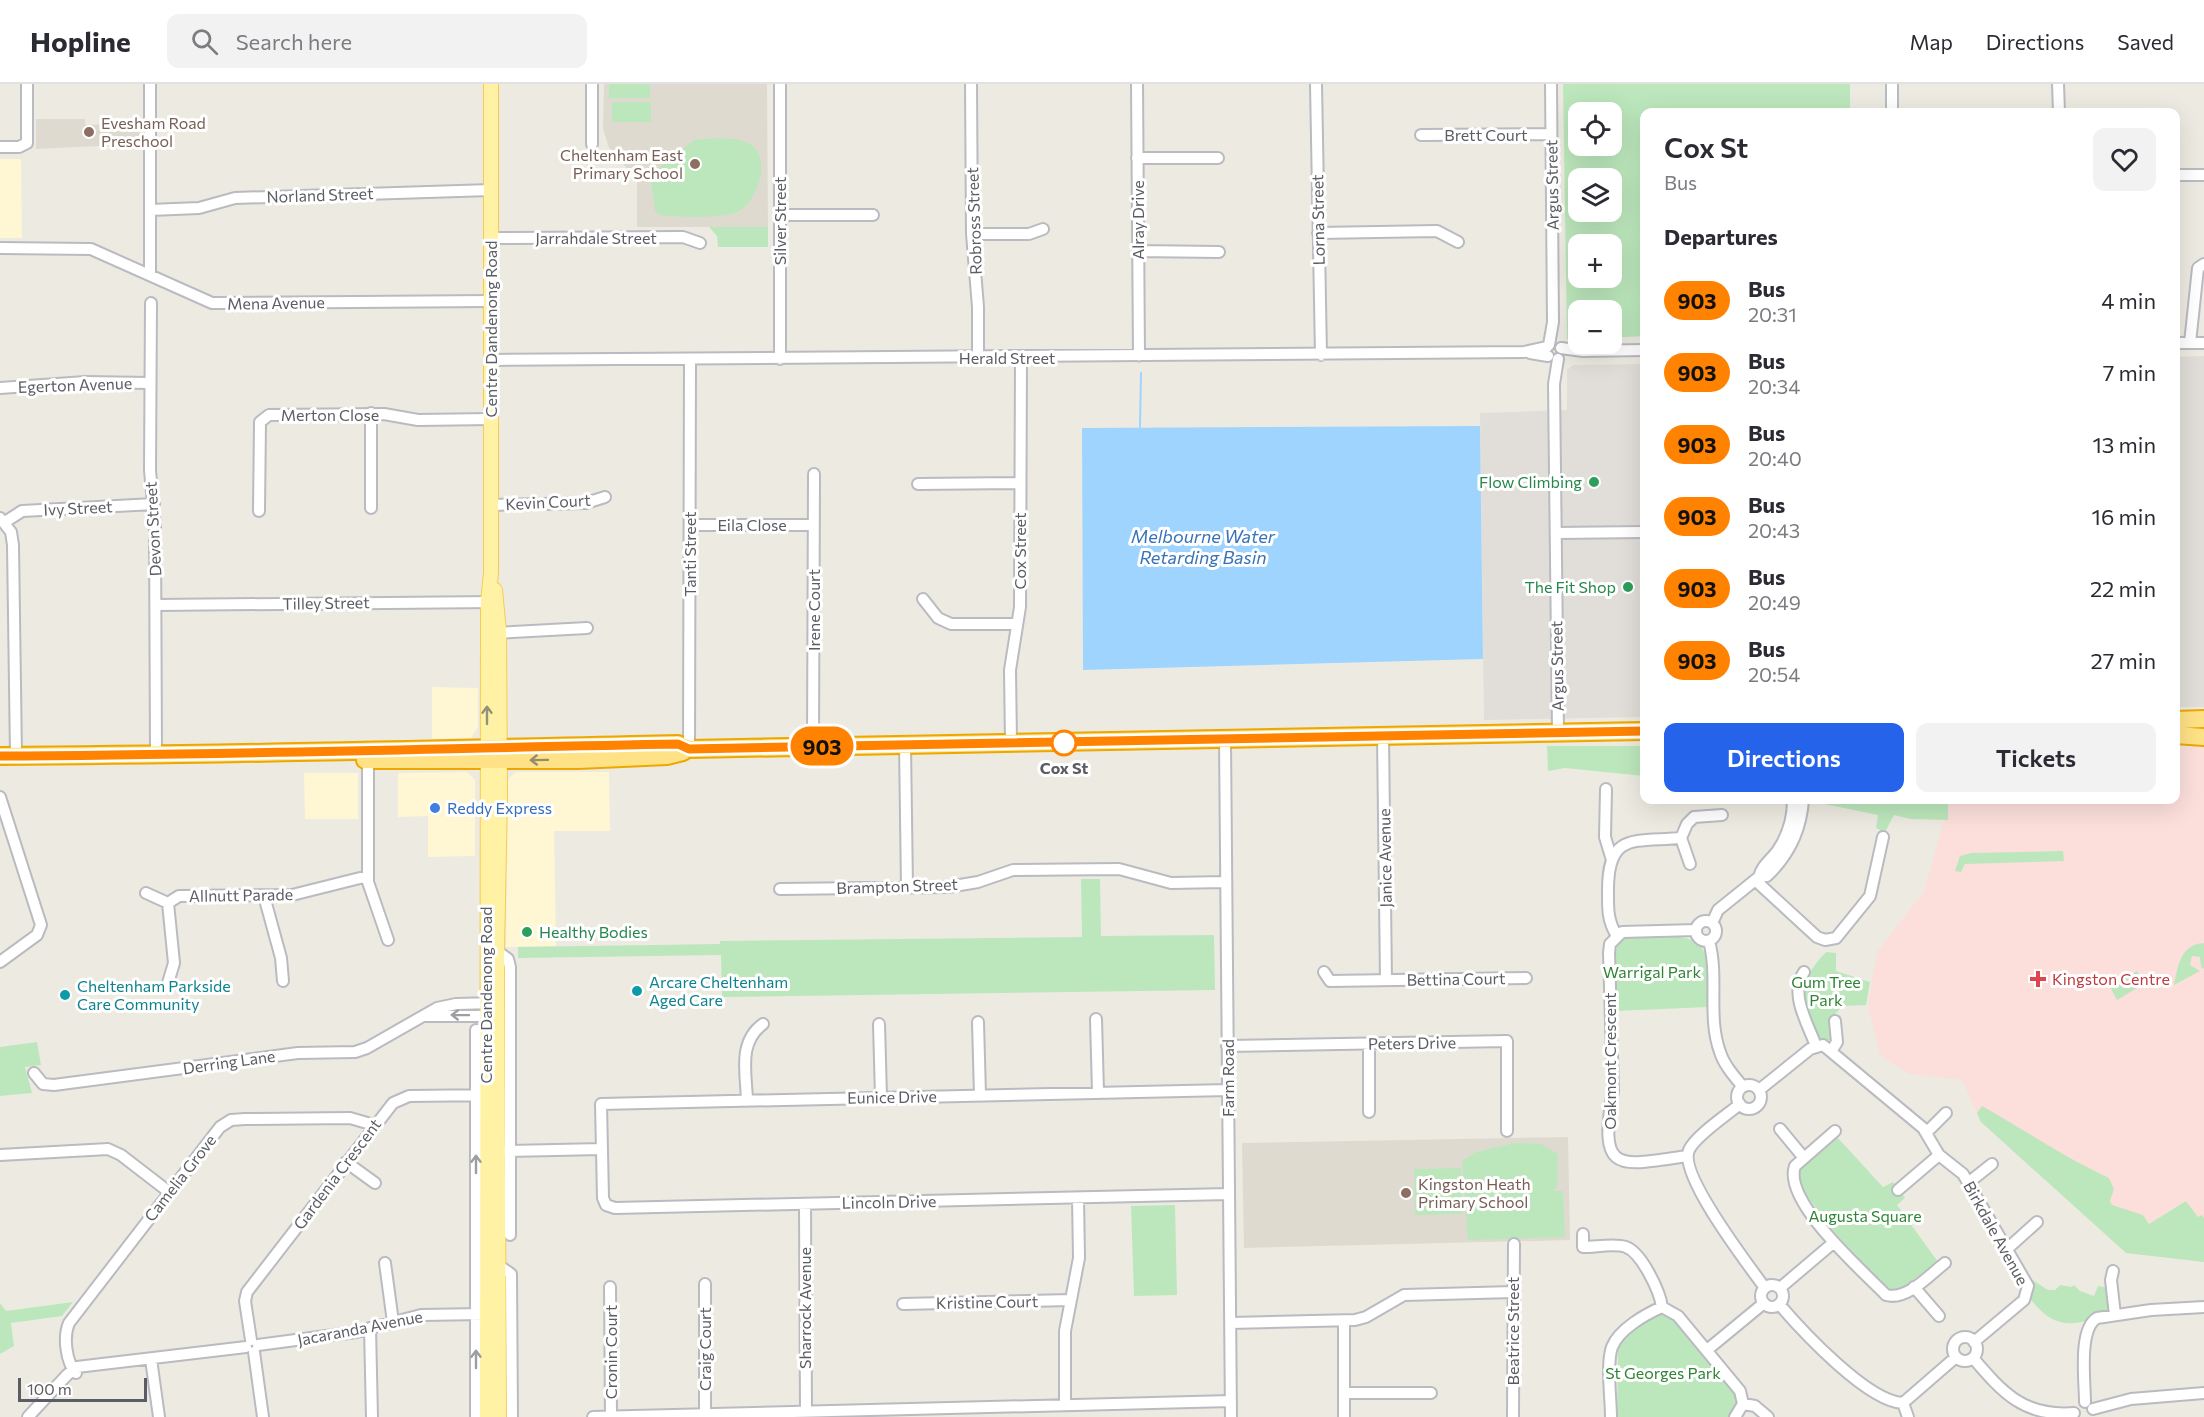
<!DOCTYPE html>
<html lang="en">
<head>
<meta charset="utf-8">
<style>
  body { margin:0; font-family:Commissioner,sans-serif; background:#f2f2f3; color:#2b2b33; height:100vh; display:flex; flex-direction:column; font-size:22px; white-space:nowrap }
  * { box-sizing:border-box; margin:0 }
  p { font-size:20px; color:#7c7c81 }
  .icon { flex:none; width:33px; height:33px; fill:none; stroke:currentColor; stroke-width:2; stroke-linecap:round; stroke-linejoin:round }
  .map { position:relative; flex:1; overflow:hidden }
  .side { position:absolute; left:1640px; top:24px; width:540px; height:696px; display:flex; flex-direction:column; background:#fff; border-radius:12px; box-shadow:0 6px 24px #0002 }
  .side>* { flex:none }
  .badge { padding:0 12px; border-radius:20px; font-size:21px; line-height:39px }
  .buttons { position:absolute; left:1568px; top:18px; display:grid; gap:12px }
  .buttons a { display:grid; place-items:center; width:54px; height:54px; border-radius:12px; background:#fff; box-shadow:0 6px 24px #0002; font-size:30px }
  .scale { position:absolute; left:18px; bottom:15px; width:129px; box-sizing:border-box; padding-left:6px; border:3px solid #5a5d63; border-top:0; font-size:16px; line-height:21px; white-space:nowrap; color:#5a5d63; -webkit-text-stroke:4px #fff; paint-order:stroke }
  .map>.badge { position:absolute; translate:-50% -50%; box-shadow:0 0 0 3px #fff }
  h2 { padding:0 24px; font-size:22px; line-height:54px }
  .round { display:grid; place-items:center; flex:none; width:63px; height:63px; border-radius:12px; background:#f2f2f3 }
  .summary { display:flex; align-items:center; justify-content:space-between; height:102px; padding:0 24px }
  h1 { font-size:28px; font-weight:600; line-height:45px }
  .button { display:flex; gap:12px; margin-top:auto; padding:12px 24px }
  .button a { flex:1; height:69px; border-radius:12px; background:#2563eb; color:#fff; font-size:24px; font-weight:600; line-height:69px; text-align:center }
  .button a+a { background:#f2f2f3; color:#2b2b33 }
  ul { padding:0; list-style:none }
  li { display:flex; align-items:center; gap:18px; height:72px; padding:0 24px }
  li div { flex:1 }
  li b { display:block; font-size:22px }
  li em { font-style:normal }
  li .badge { min-width:66px; font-weight:700; text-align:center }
  header { display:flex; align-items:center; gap:36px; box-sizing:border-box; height:84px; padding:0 30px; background:#fff; border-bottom:2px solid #e1e1e2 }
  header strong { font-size:28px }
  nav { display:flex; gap:33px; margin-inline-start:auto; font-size:21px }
  .search { width:420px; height:54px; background:#f2f2f3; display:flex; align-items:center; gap:15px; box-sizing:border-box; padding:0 21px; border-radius:12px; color:#7c7c81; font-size:22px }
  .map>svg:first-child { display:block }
</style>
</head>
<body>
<header>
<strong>Hopline</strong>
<div class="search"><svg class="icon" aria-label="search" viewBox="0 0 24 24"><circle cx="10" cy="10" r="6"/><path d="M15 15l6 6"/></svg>Search here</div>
<nav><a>Map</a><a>Directions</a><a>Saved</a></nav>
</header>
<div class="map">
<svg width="2204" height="1333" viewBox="0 0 2204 1333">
  <rect width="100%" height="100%" fill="#edebe1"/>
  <path fill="#fff6d4" d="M0,75H21L22,154H0Z
    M432,603L478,604V643L471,654L432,655Z
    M467,688L475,696V772L428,773V732L398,733V689Z
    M516,688H609L610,747H554L556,862L506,863L508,695Z
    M304,689H358V735H305Z"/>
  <path fill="#e1ded9" d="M2204,272V623H2175V273Z
    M1644,280V633L1484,636L1480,329L1567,326V286L1573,281Z"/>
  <path fill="#dedad0" d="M604,0H767L768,143H637V96L609,64L603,45Z
    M36,35H85V41L142,39L141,60L36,65Z
    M1568,1053L1570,1156L1244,1164L1242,1059Z"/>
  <path fill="#fcdfdb" d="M2175,662L2204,663V1178L2126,1169L1981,1038L1962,996L1909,990L1880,971L1868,921L1877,868L1924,807L1944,736V716H2175Z"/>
  <path fill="#bce7bc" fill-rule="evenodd" d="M609,0H650V14H609Z
    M1563,0H1850V28H1644V252L1611,254V226H1578V255H1567ZM1578,28H1611V62H1578ZM1578,94H1611V128H1578ZM1578,160H1611V194H1578Z
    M612,18H651V38H612Z
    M718,54C729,55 745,54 754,63C770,80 757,114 741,126C726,136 680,132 662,132L655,127L651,97L654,88L694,56Z
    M709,143H768V163H718L717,152Z
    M1547,662H1644V692L1565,684L1548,687Z
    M1805,716H1948V736L1911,735L1894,731L1885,748L1876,744L1878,731Z
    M2063,767L2064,777L1965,780L1961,788L1955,787L1960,772L1971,769Z
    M1081,795H1100L1101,852L1214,851L1215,906L722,913L721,871L518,874V863L720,860V857L1082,853Z
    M1643,850C1710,852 1709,858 1709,923L1616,927L1615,869L1620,854Z
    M2204,859V885L2201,883L2200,873L2192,872L2190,881L2200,887L2174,901C2178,881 2181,860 2204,859Z
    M1826,868L1836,869V887L1870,898L1866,921L1843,922L1831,934L1832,956H1819C1801,920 1796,898 1826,868Z
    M2137,887L2144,900L2117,916L2110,903Z
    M37,958L41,981L25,983L32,1009L0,1012V963Z
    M1982,1022C2025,1046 2065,1074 2109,1094L2114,1105L2110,1117L2112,1121L2143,1131L2149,1140L2186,1117L2198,1133L2202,1131L2204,1134V1178L2126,1169L1981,1038L1977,1029Z
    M1837,1053L1883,1103L1893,1098L1905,1114L1897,1121L1938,1178L1899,1206L1889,1208L1830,1143L1796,1097C1798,1076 1819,1064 1837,1053Z
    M1514,1059L1541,1060L1558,1070L1557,1102L1553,1107H1563L1565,1153L1468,1156L1462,1077L1476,1068Z
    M1461,1084L1462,1130L1415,1131L1414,1085Z
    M1175,1121L1177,1211L1134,1212L1131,1122Z
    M2031,1195L2048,1206H2055L2060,1201L2071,1203L2074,1201L2080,1207L2094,1212L2098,1202L2109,1204L2111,1227C2077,1243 2054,1248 2029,1213Z
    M73,1218L62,1232L11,1239L14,1262L0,1270V1219L6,1227Z
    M1655,1228L1671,1229L1739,1310L1740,1318L1732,1333H1617L1618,1261Z"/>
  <path fill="#9fd4ff" d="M1480,342L1483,575L1083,586L1082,344Z"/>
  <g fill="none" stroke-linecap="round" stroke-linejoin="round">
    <path stroke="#9fd4ff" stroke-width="2" d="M1140,343L1141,289"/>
    <defs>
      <path id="minor" d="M592,0V60
        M780,0V275
        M971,0L972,150L978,223V274
        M1137,0L1139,272
        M1316,0L1321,271
        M2058,0L2059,28
        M1892,28V0
        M1421,51L1551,50
        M0,63H19L27,59V0
        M1137,74H1218
        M2175,91H2204
        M150,126L199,124L235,114L491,106
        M780,131H873
        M1318,149L1437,147L1458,158
        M972,150H1029L1043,145
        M491,154L683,153L700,159
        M0,164L91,165L212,219L491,217
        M1138,167L1219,168
        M150,191V0
        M151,219L150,386L155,443L156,672
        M2175,259H2204
        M2190,259L2198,184L2204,180
        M1549,261L1553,238L1551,0
        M1561,264L1583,267L1644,266
        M1530,269L1548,272
        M1558,275L1554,300L1558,648
        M491,276L1524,268L1547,263
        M0,304L85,298L150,299
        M918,400L1020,399
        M491,421L586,419L605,413
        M371,424V329
        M259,427L260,338L269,331L384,330L418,336L491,335
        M0,434L11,448L13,461L16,672
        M5,438L22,427L154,420
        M690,441H814
        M1556,449L1644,448
        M923,515L938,534L951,540H1017
        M156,521L494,518
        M494,549L587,544
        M1383,652L1386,896
        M1225,656L1231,1333
        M1011,659L1010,586L1020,523L1021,274
        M905,661L907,803
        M813,662L814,390
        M689,665L690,275
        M368,672V798L388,856
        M1606,705L1605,753L1611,773
        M0,713L41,841L37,851L0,878
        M1681,754L1690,780
        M1759,793C1762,781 1771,776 1778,766C1788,751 1793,733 1793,716
        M1755,796L1817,853L1825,856L1836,854L1870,812L1883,753
        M780,805L948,803L978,798L1013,786L1119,785L1171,799L1226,798
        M146,809L168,819L179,812L292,811L368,792
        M264,812L281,874L283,897
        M1696 847a10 10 0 1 1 20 0a10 10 0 1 1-20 0Z
        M1712,839L1718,826L1759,793L1767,792C1789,771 1801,746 1803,716
        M1617,852C1607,836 1608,824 1608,806C1608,748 1634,758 1681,754L1687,740L1694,733L1722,731
        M1709,857C1719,893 1707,933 1720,968C1724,981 1734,992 1743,1003
        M497,867L508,875L510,883V1151
        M1324,888L1330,897L1526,894
        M1804,888C1789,910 1808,940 1816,962
        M168,899L174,879L168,819
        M425,932H494
        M1096,935L1098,1008
        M978,938L980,1011
        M879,940L881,1013
        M476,946V1333
        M1369,960V1028
        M1227,962L1507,957V1047
        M1832,966L1837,958L1835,937
        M34,989L43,1000L54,1001L298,969L355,968L367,964L437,924L456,920L494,919
        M1737 1013a12 12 0 1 1 24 0a12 12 0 1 1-24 0Z
        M1228,1006L601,1020L603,1114L606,1121L615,1124L1229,1110
        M1759,1006L1810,965L1823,961L1923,1044L1939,1071L1963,1090L2028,1202L2024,1216L1974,1258
        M747,1016C746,988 738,958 763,940
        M1740,1020C1727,1031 1695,1052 1689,1066C1678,1090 1749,1182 1765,1204
        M1780,1045L1804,1074
        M1835,1047L1795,1082C1782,1117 1863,1187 1886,1211C1907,1217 1929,1191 1945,1179
        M1927,1048L1946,1029
        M503,1067L602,1065
        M0,1071L108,1065L121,1071L169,1108
        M1687,1072C1618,1082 1598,1091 1613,1007L1609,869L1610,860L1622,848L1696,846
        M346,1078L375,1099
        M1968,1099L1992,1080
        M1898,1106L1939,1071
        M805,1120L806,1328
        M1583,1150V1163C1596,1163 1615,1159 1626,1163C1642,1169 1660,1208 1662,1223
        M2007,1165L2037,1138
        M385,1179L393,1238
        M498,1181L511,1190L512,1333
        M2113,1187L2111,1196L2115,1231
        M705,1200V1330
        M1761 1212a11 11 0 1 1 22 0a11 11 0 1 1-22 0Z
        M610,1203L611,1333
        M1914,1203L1939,1232
        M1780,1204L1833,1159
        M903,1220L1071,1216
        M1779,1220C1802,1247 1868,1318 1903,1319L1956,1273
        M1344,1237V1333
        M1231,1239L1355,1236L1366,1233L1404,1211L1513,1208
        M370,1244L372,1333
        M1953 1265a12 12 0 1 1 24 0a12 12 0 1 1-24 0Z
        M251,1256L245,1217L247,1208L393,1019L409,1012L494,1011
        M258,1261L356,1248L421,1231L483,1230
        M1707,1266L1764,1219
        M254,1268L263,1333
        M1973,1274C2003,1309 2024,1333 2074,1329
        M151,1275L159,1333
        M76,1289C66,1278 63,1253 69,1239L220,1043L231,1036L245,1035L350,1034L374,1041
        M1344,1309H1431
        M2085,1318C2085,1297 2078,1245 2097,1234L2151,1226L2204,1223
        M1903,1319L1908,1333
        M1743,1320L1755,1322L1768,1333
        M1065,1321V1247L1079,1174L1078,1114
        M2093,1325L2131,1315L2204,1309
        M28,1333L67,1291L77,1283L246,1263
        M593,1333L1231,1317
        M1513,1333L1514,1160
        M1611,1333C1611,1315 1606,1279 1612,1263C1619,1245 1646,1230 1662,1223L1678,1232L1740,1307L1743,1320L1735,1333"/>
      <path id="major" d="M495,506L499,548L500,710L497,867L499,1333
        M487,1333L488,518L491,489V0"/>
      <path id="highway" d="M2175,636L2204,635
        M2175,651L2204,653
        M0,672C226,671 452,665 678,660L689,665L1644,647
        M365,676H578L667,672L683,668"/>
    </defs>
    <use href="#minor" stroke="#b9bbc1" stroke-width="14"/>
    <use href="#major" stroke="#f8cb50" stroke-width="16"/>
    <use href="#highway" stroke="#eea700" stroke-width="20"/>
    <use href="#minor" stroke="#fff" stroke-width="10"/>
    <use href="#major" stroke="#fff2a4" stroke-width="14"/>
    <use href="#highway" stroke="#ffe286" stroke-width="16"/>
  </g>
  <defs><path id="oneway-shaft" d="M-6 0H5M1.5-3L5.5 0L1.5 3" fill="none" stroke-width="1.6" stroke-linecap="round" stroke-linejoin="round" transform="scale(1.5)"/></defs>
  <use stroke="#94917a" href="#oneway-shaft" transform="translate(487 631) rotate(-90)"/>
  <use stroke="#948c6f" href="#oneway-shaft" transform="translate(539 676) rotate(179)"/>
  <g stroke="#9c9ea1">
    <use href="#oneway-shaft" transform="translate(460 931) rotate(-179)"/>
    <use href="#oneway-shaft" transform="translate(476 1080) rotate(-90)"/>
    <use href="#oneway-shaft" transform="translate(476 1275) rotate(-90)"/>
  </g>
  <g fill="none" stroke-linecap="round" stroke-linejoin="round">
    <defs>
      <path id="line" d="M0,672C226,671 452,664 678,660L689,665L1644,647"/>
    </defs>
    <use href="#line" stroke="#fff" stroke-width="14"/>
    <use href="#line" stroke="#ff8200" stroke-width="9"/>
  </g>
  <g fill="#8d6e63" stroke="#fff" stroke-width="2">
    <circle cx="89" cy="48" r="6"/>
    <circle cx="695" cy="80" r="6"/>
    <circle cx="1406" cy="1109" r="6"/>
  </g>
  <g fill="#2e9e5b" stroke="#fff" stroke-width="2">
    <circle cx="1594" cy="398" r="6"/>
    <circle cx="1628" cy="503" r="6"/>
    <circle cx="527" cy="848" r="6"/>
  </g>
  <circle fill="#fff" stroke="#ff8200" stroke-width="3" cx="1064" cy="659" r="12"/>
  <circle fill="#3f7fe0" stroke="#fff" stroke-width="2" cx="435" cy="724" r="6"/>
  <path fill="#e0444e" stroke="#fff" stroke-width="2" d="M2035 886h6v6h6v6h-6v6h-6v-6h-6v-6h6z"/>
  <g fill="#0f9aa8" stroke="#fff" stroke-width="2">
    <circle cx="637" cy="907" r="6"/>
    <circle cx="65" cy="911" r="6"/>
  </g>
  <g text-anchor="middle" stroke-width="6" stroke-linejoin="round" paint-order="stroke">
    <g font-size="16" fill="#785e54" stroke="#fff" text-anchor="start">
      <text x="101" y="45">Evesham Road<tspan x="101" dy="18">Preschool</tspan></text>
      <text x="683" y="77" text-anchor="end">Cheltenham East<tspan x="683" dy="18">Primary School</tspan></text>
      <text x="1418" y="1106">Kingston Heath<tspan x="1418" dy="18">Primary School</tspan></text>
    </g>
    <g font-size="16" fill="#5a5d63" stroke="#fff">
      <text x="1486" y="57">Brett Court</text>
      <text transform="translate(1552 101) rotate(-91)" y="6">Argus Street</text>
      <text transform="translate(320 111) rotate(-2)" y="6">Norland Street</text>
      <text transform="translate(1138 136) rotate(-90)" y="6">Alray Drive</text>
      <text transform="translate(1318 136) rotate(-91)" y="6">Lorna Street</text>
      <text transform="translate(780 137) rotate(-90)" y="6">Silver Street</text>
      <text transform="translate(974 137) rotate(-92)" y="6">Robross Street</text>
      <text x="596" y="160">Jarrahdale Street</text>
      <text transform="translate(276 219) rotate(-1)" y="6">Mena Avenue</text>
      <text transform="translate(491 245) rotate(-90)" y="6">Centre Dandenong Road</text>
      <text x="1007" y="280">Herald Street</text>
      <text transform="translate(75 301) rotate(-2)" y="6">Egerton Avenue</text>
      <text x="330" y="337">Merton Close</text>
      <text transform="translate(548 418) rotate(-3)" y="6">Kevin Court</text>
      <text transform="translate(78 424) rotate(-3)" y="6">Ivy Street</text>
      <text x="752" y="447">Eila Close</text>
      <text transform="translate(153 445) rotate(-93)" y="6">Devon Street</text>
      <text transform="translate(1020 467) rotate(-90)" y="6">Cox Street</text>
      <text transform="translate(690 470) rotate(-90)" y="6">Tanti Street</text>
      <text transform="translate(326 519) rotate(-1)" y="6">Tilley Street</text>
      <text transform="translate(814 526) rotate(-90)" y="6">Irene Court</text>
      <text transform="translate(1557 582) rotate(-91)" y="6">Argus Street</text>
      <text transform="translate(1385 774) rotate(-91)" y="6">Janice Avenue</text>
      <text transform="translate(897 802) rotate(-2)" y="6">Brampton Street</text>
      <text transform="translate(241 811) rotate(-1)" y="6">Allnutt Parade</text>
      <text transform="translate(1456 895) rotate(-1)" y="6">Bettina Court</text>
      <text transform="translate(486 911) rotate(-90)" y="6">Centre Dandenong Road</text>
      <text transform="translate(1412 959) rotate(-1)" y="6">Peters Drive</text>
      <text transform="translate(1610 977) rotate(-90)" y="6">Oakmont Crescent</text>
      <text transform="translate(229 978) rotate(-8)" y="6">Derring Lane</text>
      <text transform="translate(1228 994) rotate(-90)" y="6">Farm Road</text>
      <text transform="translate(892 1013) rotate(-1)" y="6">Eunice Drive</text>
      <text transform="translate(337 1090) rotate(-53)" y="6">Gardenia Crescent</text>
      <text transform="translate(180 1094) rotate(-52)" y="6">Camelia Grove</text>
      <text transform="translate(889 1118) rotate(-1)" y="6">Lincoln Drive</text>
      <text transform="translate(1996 1149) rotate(61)" y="6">Birkdale Avenue</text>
      <text transform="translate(987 1218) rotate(-1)" y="6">Kristine Court</text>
      <text transform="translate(805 1224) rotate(-90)" y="6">Sharrock Avenue</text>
      <text transform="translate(360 1244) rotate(-11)" y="6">Jacaranda Avenue</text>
      <text transform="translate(1513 1247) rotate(-90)" y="6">Beatrice Street</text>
      <text transform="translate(705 1265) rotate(-90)" y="6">Craig Court</text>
      <text transform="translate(611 1268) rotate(-90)" y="6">Cronin Court</text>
    </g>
    <g font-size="16" fill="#27864d" stroke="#fff" text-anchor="end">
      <text x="1582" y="404">Flow Climbing</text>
      <text x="1616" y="509">The Fit Shop</text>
      <text x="539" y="854" text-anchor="start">Healthy Bodies</text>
    </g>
    <g font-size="16" font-weight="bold" fill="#5a5d63" stroke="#fff">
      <text x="1064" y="690">Cox St</text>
    </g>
    <g font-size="16" fill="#366cbe" stroke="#fff" text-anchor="start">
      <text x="447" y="730">Reddy Express</text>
    </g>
    <g font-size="16" fill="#308435" stroke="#fff">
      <text x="1652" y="894">Warrigal Park</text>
      <text x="1826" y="904">Gum Tree<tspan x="1826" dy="18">Park</tspan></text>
      <text x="1865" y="1138">Augusta Square</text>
      <text x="1663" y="1295">St Georges Park</text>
    </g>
    <g font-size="16" fill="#be3a42" stroke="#fff" text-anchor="start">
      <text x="2052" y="901">Kingston Centre</text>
    </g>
    <g font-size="16" fill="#0d838f" stroke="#fff" text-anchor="start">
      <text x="649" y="904">Arcare Cheltenham<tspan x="649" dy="18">Aged Care</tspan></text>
      <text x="77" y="908">Cheltenham Parkside<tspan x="77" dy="18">Care Community</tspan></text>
    </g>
    <g font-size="18" font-style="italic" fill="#3873b6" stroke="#fff">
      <text x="1203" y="459">Melbourne Water<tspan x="1203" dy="21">Retarding Basin</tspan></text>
    </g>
  </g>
</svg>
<div class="buttons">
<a><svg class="icon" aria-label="locate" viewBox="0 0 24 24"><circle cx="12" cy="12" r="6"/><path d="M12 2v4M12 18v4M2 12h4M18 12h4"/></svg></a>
<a><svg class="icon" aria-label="layers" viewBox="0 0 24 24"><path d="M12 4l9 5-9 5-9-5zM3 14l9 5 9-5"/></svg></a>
<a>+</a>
<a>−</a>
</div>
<div class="scale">100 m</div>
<b class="badge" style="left:822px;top:662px;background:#ff8200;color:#111">903</b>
<section class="side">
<div class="summary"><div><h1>Cox St</h1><p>Bus</p></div><a class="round"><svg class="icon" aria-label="heart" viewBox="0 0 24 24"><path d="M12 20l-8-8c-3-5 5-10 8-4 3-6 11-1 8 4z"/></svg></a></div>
<h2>Departures</h2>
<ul>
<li><span class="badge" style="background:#ff8200;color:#111">903</span><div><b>Bus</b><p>20:31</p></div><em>4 min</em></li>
<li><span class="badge" style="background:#ff8200;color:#111">903</span><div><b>Bus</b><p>20:34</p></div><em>7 min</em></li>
<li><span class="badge" style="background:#ff8200;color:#111">903</span><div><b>Bus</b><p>20:40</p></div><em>13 min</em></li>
<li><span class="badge" style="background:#ff8200;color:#111">903</span><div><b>Bus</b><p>20:43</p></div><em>16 min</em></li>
<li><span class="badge" style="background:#ff8200;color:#111">903</span><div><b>Bus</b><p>20:49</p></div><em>22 min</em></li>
<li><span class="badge" style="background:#ff8200;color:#111">903</span><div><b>Bus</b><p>20:54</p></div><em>27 min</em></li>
</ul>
<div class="button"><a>Directions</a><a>Tickets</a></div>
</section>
</div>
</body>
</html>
